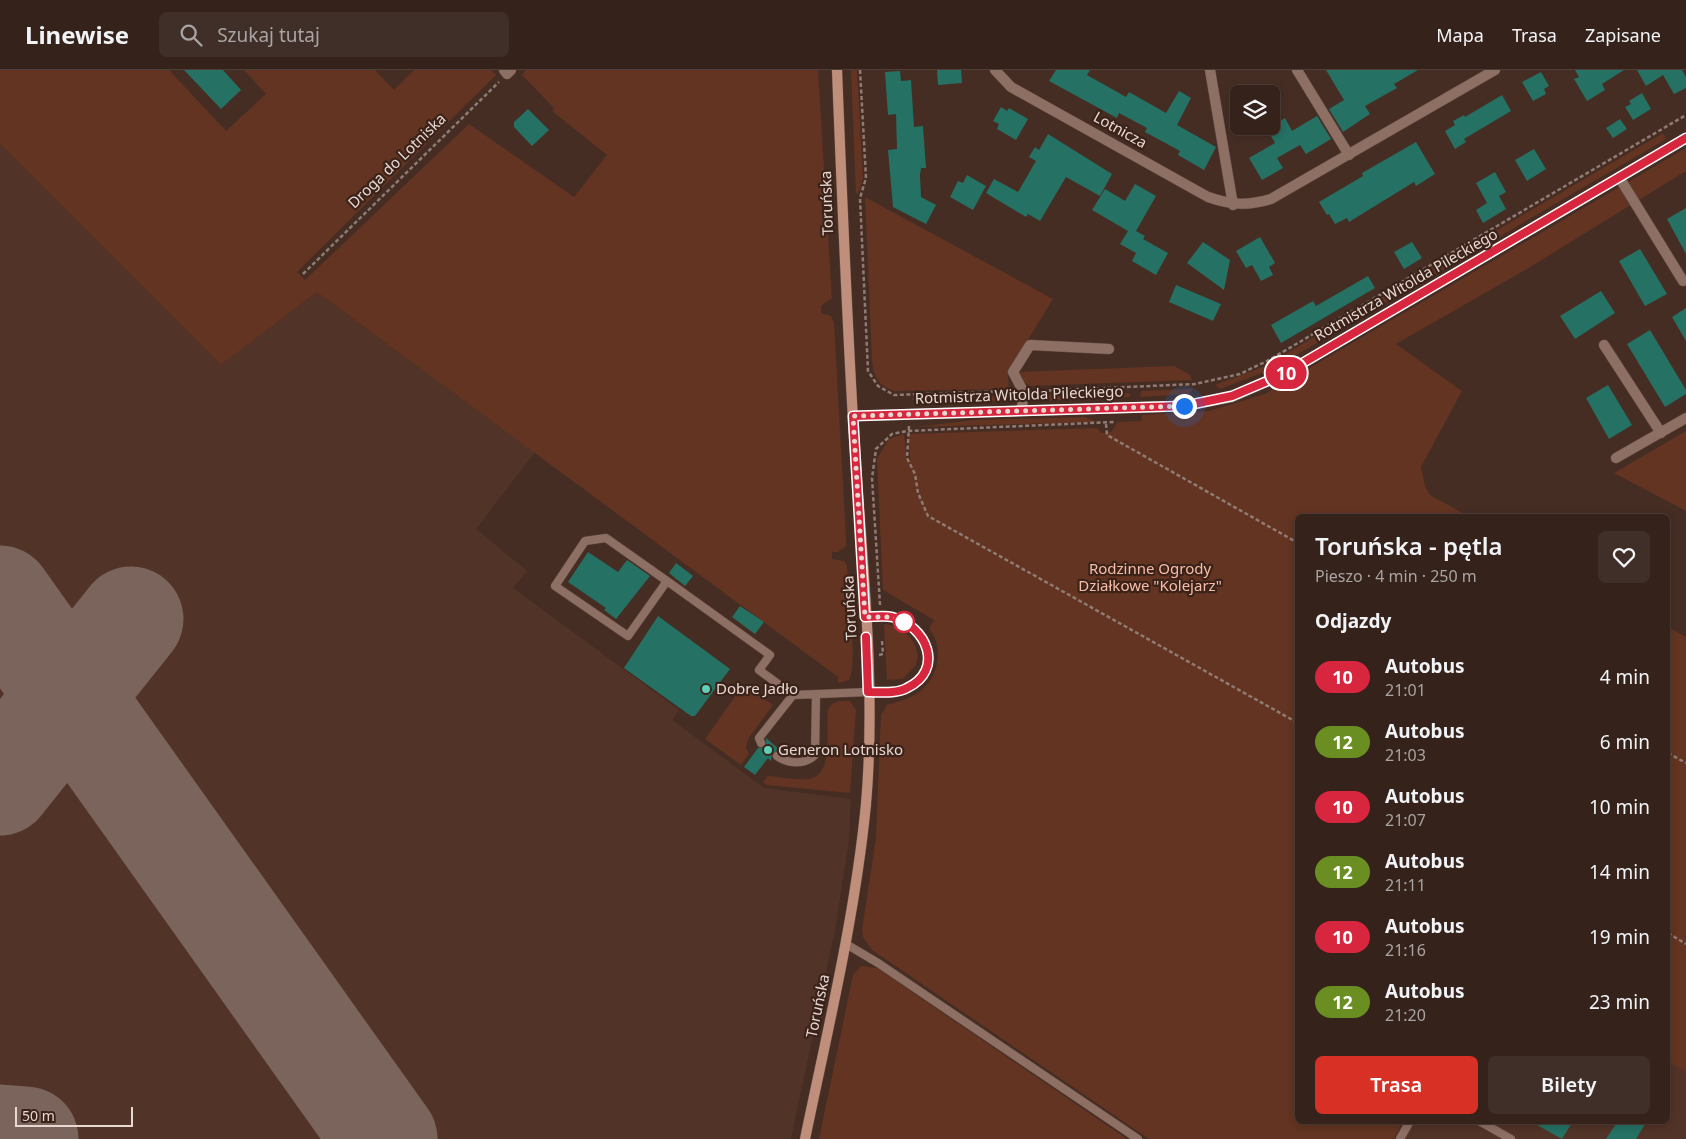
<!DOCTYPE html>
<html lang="pl">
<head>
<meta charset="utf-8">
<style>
  body { margin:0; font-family:"Noto Sans",sans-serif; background:#3f2f28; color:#f1f3f6; height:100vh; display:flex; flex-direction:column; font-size:19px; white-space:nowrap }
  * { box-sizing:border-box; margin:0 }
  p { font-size:16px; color:#a9a4a3 }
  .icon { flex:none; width:28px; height:28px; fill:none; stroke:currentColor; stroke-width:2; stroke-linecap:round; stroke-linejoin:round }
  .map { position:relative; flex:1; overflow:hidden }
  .side { position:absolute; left:1295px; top:444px; width:375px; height:610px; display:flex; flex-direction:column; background:#34221b; border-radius:8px; box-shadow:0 2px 8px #0003,0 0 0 1px #4e3f3a }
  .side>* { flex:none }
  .badge { padding:0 10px; border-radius:16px; font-size:18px; line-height:32px }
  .fabs { position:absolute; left:1230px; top:15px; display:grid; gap:10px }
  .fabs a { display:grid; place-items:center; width:50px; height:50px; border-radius:8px; background:#34221b; box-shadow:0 2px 8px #0003,0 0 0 1px #4e3f3a; font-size:25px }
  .scale { position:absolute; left:15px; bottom:12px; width:118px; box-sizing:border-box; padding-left:5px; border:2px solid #e8d8d2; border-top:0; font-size:14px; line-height:18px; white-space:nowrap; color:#e8d8d2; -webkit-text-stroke:4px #3b231a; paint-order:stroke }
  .you { position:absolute; width:25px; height:25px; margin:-12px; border:4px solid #fff; border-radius:50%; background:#1a73e8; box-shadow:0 0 0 8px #1a73e833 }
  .map>.badge { position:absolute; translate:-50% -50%; box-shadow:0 0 0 2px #fff }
  h2 { padding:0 20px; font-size:19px; line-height:45px }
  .round { display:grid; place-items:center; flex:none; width:52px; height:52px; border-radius:8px; background:#3f2f28 }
  .headline { display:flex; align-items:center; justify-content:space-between; height:85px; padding:0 20px }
  h1 { font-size:24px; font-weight:600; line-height:38px }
  .cta { display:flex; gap:10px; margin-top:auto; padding:10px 20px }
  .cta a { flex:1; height:58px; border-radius:8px; background:#d93025; color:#fff; font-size:20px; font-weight:600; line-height:58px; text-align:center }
  .cta a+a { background:#3f2f28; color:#f1f3f6 }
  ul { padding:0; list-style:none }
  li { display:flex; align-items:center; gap:15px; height:65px; padding:0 20px }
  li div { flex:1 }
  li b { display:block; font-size:19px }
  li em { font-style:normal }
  li .badge { min-width:55px; font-weight:700; text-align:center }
  header { display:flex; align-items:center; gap:30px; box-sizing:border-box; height:70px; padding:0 25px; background:#34221b; border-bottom:1px solid #4e3f3a }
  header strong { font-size:24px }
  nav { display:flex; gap:28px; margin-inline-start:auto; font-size:18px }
  .search { width:350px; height:45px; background:#3f2f28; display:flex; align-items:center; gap:12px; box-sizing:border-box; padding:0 18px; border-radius:8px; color:#a9a4a3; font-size:19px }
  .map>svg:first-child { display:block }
</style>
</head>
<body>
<header>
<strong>Linewise</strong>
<div class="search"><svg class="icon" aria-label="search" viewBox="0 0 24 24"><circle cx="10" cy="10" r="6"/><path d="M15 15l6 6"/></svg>Szukaj tutaj</div>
<nav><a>Mapa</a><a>Trasa</a><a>Zapisane</a></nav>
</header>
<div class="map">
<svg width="1686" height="1069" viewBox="0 0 1686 1069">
  <rect width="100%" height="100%" fill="#452d24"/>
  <path fill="#523327" d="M0,74L221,295L317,222L535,382L476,459L527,501L513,518L679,640L672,650L764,718L851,729L849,771L835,860L791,1069H0Z
    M1668,992L1686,1002V1069H1393L1403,1051H1668Z"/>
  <path fill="#623421" d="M0,0H169L226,61L266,24L244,0H375L394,20L414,0H491L496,5L297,202L305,210L469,54L574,127L607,85L552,41L554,38L522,5L526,0H818L832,228L821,236V243L831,246L834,253L846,468V476L838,482H832V489L844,491L847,496C848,517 858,596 849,610L838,613V607L317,222L221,295L0,74Z
    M851,0H857L863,107L860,120L856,124Z
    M1663,63L1666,68L1663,71L1298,284L1267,301L1220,319L1215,315L1265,296Z
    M1686,78V101L1527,199L1396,274L1462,321L1421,397L1425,416L1430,425L1468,446H1298V1051H1403L1393,1069H1149L872,880L863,867L862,860L876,768L881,645L887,635C896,632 907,630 916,624C937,612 946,579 929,559L934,550L883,520L877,389L889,369L904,364L907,392L910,390L908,364L1097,358L1101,363L1111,362L1118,352L1141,351L1142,345L1209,341L1265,324Z
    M865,127L1053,229L1008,302L1009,319L895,321C879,317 873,306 872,290Z
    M1174,296L1190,305L1192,310L1030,316L1018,308V302Z
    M1193,319L1189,324L1140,327L1141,321Z
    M1129,323L1130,327L1038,331L1031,325Z
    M1014,326L1009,331L912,330L913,328Z
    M1085,347L1096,352L914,357L975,350Z
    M1686,361V441L1614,403Z
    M884,554C904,556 923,574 916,595L903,609L887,610Z
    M1668,557L1686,567V1002L1668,992Z
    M744,614L773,635L748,669L746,678L749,684L741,695L705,669Z
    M839,631H850L856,640L850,723L767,715L763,712L768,706C781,707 794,710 807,709C835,708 825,659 828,640L832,634Z
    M861,896L877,898L1127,1069H819L853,905Z"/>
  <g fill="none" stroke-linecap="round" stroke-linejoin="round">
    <path stroke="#7a645c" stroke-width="105" d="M0,528L385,1069
      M0,713L131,549
      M0,1067L26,1069"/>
  </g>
  <path fill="#257163" d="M184,0H223L241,20L221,39Z
    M937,0H961L962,13L938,15Z
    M1056,0H1090L1087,5L1126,27L1129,22L1166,43L1179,21L1191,28L1177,55L1216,77L1204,100L1178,85L1180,81L1145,62L1147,58L1119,43L1117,48L1049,11Z
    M1326,0H1418L1394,14L1397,18L1365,36L1370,44L1343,62L1329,39L1344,30Z
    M1575,0H1624L1602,14L1605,20L1587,31L1574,9L1579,7Z
    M1637,0H1682L1686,7V18L1674,24L1663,5L1646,16Z
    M900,1L901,11L911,10L914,57L923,56L926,98H921L920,105L921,127L936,135L926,154L893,137L888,80L897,79L896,44L888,45L885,2Z
    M1541,2L1549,16L1544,19L1546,24L1533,31L1522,12Z
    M1642,23L1651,39L1633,50L1625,37L1631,34L1629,31Z
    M1502,25L1511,41L1464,69L1466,72L1455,79L1445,61L1455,55L1453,51L1464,45L1465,47Z
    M1001,37L1007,41L1009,38L1028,49L1016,70L997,59L999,54L993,51Z
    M528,39L549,60L532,76L514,57V52Z
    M1317,46L1331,69L1306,84L1300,75L1277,88L1283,98L1262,110L1249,88L1275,73L1267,59L1285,48L1292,61Z
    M1620,49L1627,59L1613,68L1606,58Z
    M1048,64L1112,104L1100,126L1066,107L1040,151L1028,144L1026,147L986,123L994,109L1018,122L1036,91L1029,87L1035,77L1039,80Z
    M1416,72L1435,104L1416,116L1414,112L1349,152L1347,148L1335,154L1329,144L1327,145L1319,132L1363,106L1362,103Z
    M1534,79L1546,99L1527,111L1515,90Z
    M1495,102L1506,122L1499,126L1506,139L1483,153L1476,140L1487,133L1476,113Z
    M967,105L986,116L973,140L950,127L958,111L963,113Z
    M1135,114L1156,126L1136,161L1145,166L1143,169L1168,183L1156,205L1132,191L1136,183L1120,174L1128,161L1092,140L1105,119L1125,131Z
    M1686,138V184L1667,149Z
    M1260,167L1275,193L1269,197L1273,205L1261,211L1252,195L1246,198L1236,181Z
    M1203,172L1230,190L1224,220L1187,193Z
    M1412,172L1422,188L1404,199L1394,182Z
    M1640,179L1667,224L1645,236L1619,191Z
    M1368,206L1375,218L1281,273L1271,255L1313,231L1316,236Z
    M1176,215L1221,234L1213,251L1169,232Z
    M1601,221L1615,243L1575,269L1560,246Z
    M1686,238V271L1672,247Z
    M1650,260L1686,320V324L1665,337L1627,274Z
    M1608,315L1632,355L1609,369L1586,328Z
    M588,482L618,502L627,490L650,506L616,549L604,540L606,538L568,512Z
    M676,493L693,506L685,516L669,503Z
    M740,536L764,552L755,564L732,547Z
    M658,546L730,599L695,646H691L624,598Z
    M766,668L780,680L772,683L771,691L768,688L755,705L744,697L758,678L765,677Z
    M1530,1051H1573L1562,1069Z
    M1618,1051H1647L1636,1069H1606Z"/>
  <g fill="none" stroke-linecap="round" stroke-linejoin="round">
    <defs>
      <path id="service" d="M667,511L606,468L585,471L555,516L628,566L667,511L770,585L759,600L793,625L894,621C943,615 936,560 893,547C885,545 874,547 865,547
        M761,673L759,668L793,625
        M777,686C788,694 805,695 815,685L816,625
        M846,874L878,893L1138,1069
        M1479,1051L1511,1069
        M1400,1069L1410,1051"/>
      <path id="minor" d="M504,0L507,4L511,0
        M995,0L1011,17L1208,127C1231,135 1247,136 1271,129L1495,0
        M1210,0L1233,135
        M1297,0L1349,85
        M1619,107L1683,211
        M1604,275L1661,363
        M1022,340L1023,321L1013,302L1030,275L1109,279
        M1616,388L1686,348"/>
      <path id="tertiary" d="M853,346L1184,336L1232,327L1284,304L1686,68"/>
      <path id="secondary" d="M805,1069C828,958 855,847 866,734C876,618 863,499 855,383C847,256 842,128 837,0"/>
    </defs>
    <use href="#service" stroke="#624c43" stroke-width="9"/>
    <use href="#minor" stroke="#624c43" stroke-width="11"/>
    <use href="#tertiary" stroke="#624c43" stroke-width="11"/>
    <use href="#secondary" stroke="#624c43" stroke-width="11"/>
    <path stroke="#907b74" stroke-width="2.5" stroke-dasharray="4 2.5" stroke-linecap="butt" d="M860,0L866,108L860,128L868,301L878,316L894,325L1008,321
      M303,204L499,12
      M1036,321L1195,314L1240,304L1269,290L1686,45
      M1106,354L1107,365L1298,473
      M909,356L907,388L915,404L918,423L928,446L1298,653
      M880,535L872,408L876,379L892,364L907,361L1114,352
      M879,585L883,584L882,571
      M1668,683L1686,693
      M1668,863L1686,874"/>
    <use href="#service" stroke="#8e6f63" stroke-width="8"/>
    <use href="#minor" stroke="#8e6f63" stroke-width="10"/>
    <use href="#tertiary" stroke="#8e6f63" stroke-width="10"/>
    <use href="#secondary" stroke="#c08f7c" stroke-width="10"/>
  </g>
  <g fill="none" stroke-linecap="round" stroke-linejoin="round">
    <defs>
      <path id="line" d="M866,567L868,622C881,622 896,624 907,618C945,600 927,556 892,547C884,545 874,547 865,547L853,346L1184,336L1232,326L1284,304L1686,68"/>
    </defs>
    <use href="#line" stroke="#fff" stroke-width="11"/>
    <use href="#line" stroke="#d7263d" stroke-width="8"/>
    <path stroke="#e8d8d2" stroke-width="5" stroke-dasharray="0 9" d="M904,552L891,547H865L853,346L1184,336"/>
  </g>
  <circle fill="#fff" stroke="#d7263d" stroke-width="2.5" cx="904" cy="552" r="10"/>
  <g fill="#5eceb8" stroke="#3b231a" stroke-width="2">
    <circle cx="706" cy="619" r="5"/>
    <circle cx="768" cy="680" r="5"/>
  </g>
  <g text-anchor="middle" stroke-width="4.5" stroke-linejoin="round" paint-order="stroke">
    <g font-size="15" fill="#e8d8d2" stroke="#3b231a">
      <text transform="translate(1120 60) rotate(29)" y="5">Lotnicza</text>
      <text transform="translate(397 91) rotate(-44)" y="5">Droga do Lotniska</text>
      <text transform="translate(827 133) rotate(-92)" y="5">Toruńska</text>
      <text transform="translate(1406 215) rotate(-30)" y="5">Rotmistrza Witolda Pileckiego</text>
      <text transform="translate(1019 325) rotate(-2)" y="5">Rotmistrza Witolda Pileckiego</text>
      <text transform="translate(850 538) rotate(-93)" y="5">Toruńska</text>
      <text transform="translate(818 936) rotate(-78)" y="5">Toruńska</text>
    </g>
    <g font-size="15" fill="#f8bda6" stroke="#3b231a">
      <text x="1150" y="504">Rodzinne Ogrody<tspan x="1150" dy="17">Działkowe "Kolejarz"</tspan></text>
    </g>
    <g font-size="15" fill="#e8d8d2" stroke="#3b231a" text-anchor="start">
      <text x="716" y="624">Dobre Jadło</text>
      <text x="778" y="685">Generon Lotnisko</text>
    </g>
  </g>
</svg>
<div class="fabs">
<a><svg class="icon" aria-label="layers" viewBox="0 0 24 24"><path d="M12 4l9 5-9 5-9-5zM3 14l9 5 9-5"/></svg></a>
</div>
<div class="scale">50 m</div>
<div class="you" style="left:1184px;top:336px"></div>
<b class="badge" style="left:1286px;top:303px;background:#d7263d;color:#fff">10</b>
<section class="side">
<div class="headline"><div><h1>Toruńska - pętla</h1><p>Pieszo · 4 min · 250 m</p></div><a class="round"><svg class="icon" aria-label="heart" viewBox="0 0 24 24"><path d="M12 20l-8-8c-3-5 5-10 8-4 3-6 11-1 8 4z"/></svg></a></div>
<h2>Odjazdy</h2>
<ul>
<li><span class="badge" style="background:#d7263d;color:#fff">10</span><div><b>Autobus</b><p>21:01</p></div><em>4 min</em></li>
<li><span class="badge" style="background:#6b8e23;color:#fff">12</span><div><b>Autobus</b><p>21:03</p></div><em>6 min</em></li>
<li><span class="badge" style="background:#d7263d;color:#fff">10</span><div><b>Autobus</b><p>21:07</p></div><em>10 min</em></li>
<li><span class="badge" style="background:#6b8e23;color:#fff">12</span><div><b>Autobus</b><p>21:11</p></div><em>14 min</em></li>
<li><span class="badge" style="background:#d7263d;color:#fff">10</span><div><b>Autobus</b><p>21:16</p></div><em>19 min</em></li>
<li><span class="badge" style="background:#6b8e23;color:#fff">12</span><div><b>Autobus</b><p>21:20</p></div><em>23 min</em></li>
</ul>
<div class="cta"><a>Trasa</a><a>Bilety</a></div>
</section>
</div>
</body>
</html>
